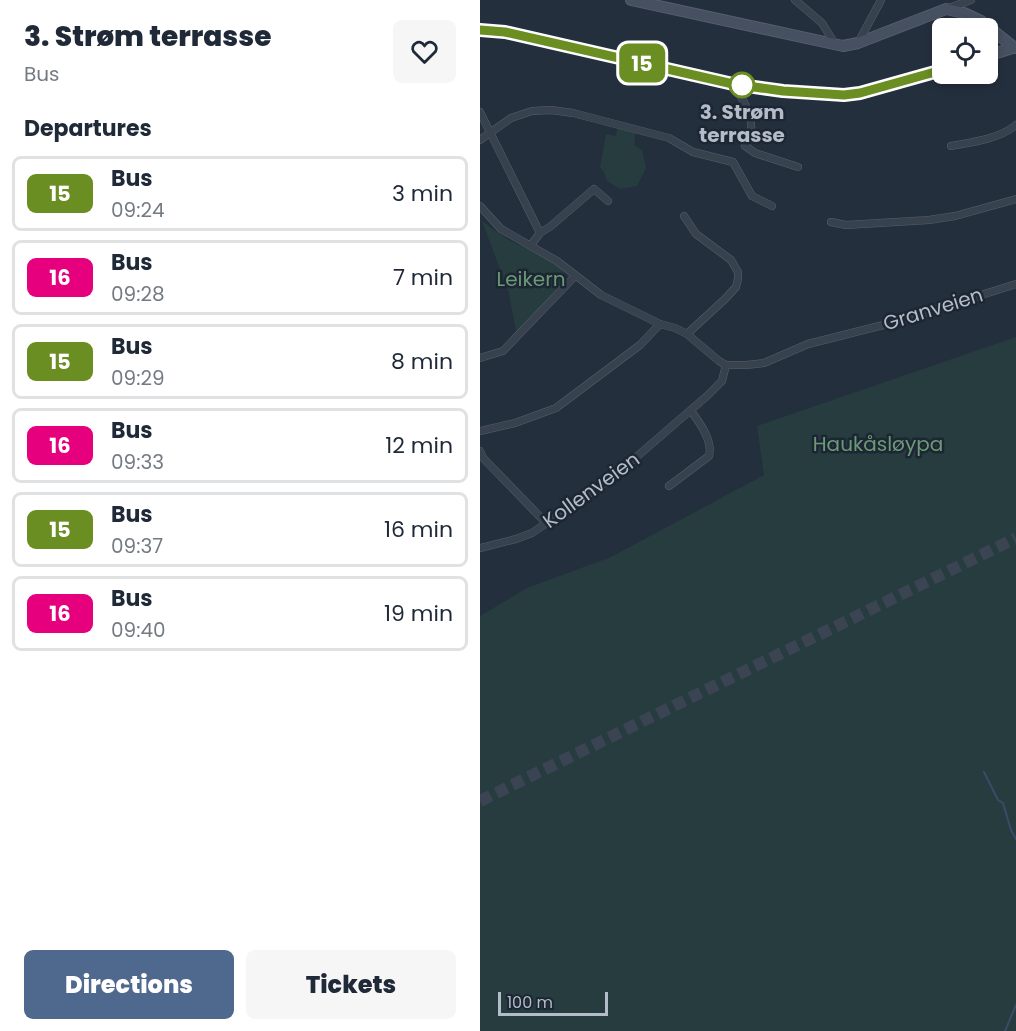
<!DOCTYPE html>
<html lang="en">
<head>
<meta charset="utf-8">
<style>
  body { margin:0; font-family:Poppins,sans-serif; background:#f6f6f7; color:#1f2937; height:100vh; display:flex; flex-direction:column; font-size:22px; white-space:nowrap }
  * { box-sizing:border-box; margin:0 }
  p { font-size:20px; color:#747a83 }
  .icon { flex:none; width:33px; height:33px; fill:none; stroke:currentColor; stroke-width:2; stroke-linecap:round; stroke-linejoin:round }
  .map { position:relative; flex:1; overflow:hidden }
  .side { display:flex; flex-direction:column; background:#fff; width:480px }
  .side>* { flex:none }
  .badge { padding:0 12px; border-radius:9px; font-size:21px; line-height:39px }
  .fabs { position:absolute; left:452px; top:18px; display:grid; gap:12px }
  .fabs a { display:grid; place-items:center; width:66px; height:66px; border-radius:9px; background:#fff; box-shadow:0 3px 9px #0003; font-size:30px }
  .scale { position:absolute; left:18px; bottom:15px; width:110px; box-sizing:border-box; padding-left:6px; border:3px solid #b4bcc9; border-top:0; font-size:16px; line-height:21px; white-space:nowrap; color:#b4bcc9; -webkit-text-stroke:4px #1d2633; paint-order:stroke }
  .map>.badge { position:absolute; translate:-50% -50%; box-shadow:0 0 0 3px #fff }
  h2 { padding:0 24px; font-size:22px; line-height:54px }
  .round { display:grid; place-items:center; flex:none; width:63px; height:63px; border-radius:9px; background:#f6f6f7 }
  .overview { display:flex; align-items:center; justify-content:space-between; height:102px; padding:0 24px }
  h1 { font-size:28px; font-weight:800; line-height:45px }
  .action { display:flex; gap:12px; margin-top:auto; padding:12px 24px }
  .action a { flex:1; height:69px; border-radius:9px; background:#4f688e; color:#fff; font-size:24px; font-weight:800; line-height:69px; text-align:center }
  .action a+a { background:#f6f6f7; color:#1f2937 }
  ul { padding:0; list-style:none }
  li { display:flex; align-items:center; gap:18px; height:75px; margin:0 12px 9px; padding:0 12px; border:3px solid #e0e1e3; border-radius:9px }
  li div { flex:1 }
  li b { display:block; font-size:22px }
  li em { font-style:normal }
  li .badge { min-width:66px; font-weight:700; text-align:center }
  main { display:flex; flex:1; min-height:0 }
  .map>svg:first-child { display:block }
</style>
</head>
<body>
<main>
<section class="side">
<div class="overview"><div><h1>3. Strøm terrasse</h1><p>Bus</p></div><a class="round"><svg class="icon" aria-label="heart" viewBox="0 0 24 24"><path d="M12 20l-8-8c-3-5 5-10 8-4 3-6 11-1 8 4z"/></svg></a></div>
<h2>Departures</h2>
<ul>
<li><span class="badge" style="background:#6b8e23;color:#fff">15</span><div><b>Bus</b><p>09:24</p></div><em>3 min</em></li>
<li><span class="badge" style="background:#e6007e;color:#fff">16</span><div><b>Bus</b><p>09:28</p></div><em>7 min</em></li>
<li><span class="badge" style="background:#6b8e23;color:#fff">15</span><div><b>Bus</b><p>09:29</p></div><em>8 min</em></li>
<li><span class="badge" style="background:#e6007e;color:#fff">16</span><div><b>Bus</b><p>09:33</p></div><em>12 min</em></li>
<li><span class="badge" style="background:#6b8e23;color:#fff">15</span><div><b>Bus</b><p>09:37</p></div><em>16 min</em></li>
<li><span class="badge" style="background:#e6007e;color:#fff">16</span><div><b>Bus</b><p>09:40</p></div><em>19 min</em></li>
</ul>
<div class="action"><a>Directions</a><a>Tickets</a></div>
</section>
<div class="map">
<svg width="536" height="1031" viewBox="0 0 536 1031">
  <rect width="100%" height="100%" fill="#242f3e"/>
  <path fill="#263c3f" d="M139,125L156,129L154,145L162,150L166,168L157,186L140,189L127,181L124,172L120,167L126,134L135,136Z
    M2,221C10,227 18,233 26,238C44,250 83,257 87,281L82,287L36,332L29,293Z
    M536,337V1031H0V616L47,588L131,557L284,475L277,426Z"/>
  <g fill="none" stroke-linecap="round" stroke-linejoin="round">
    <path stroke="#394c67" stroke-width="2" d="M504,772L518,800L523,803L531,830L536,839
      M525,1031L536,1005"/>
    <path stroke="#3a4453" stroke-width="12" stroke-dasharray="12 6" stroke-linecap="butt" d="M0,801L536,538"/>
    <defs>
      <path id="street" d="M315,0L342,23L355,44
        M469,8L491,0
        M378,43L401,0
        M253,84C265,102 280,126 265,146L275,153L318,167
        M0,112L60,233L51,245
        M0,140L31,118L52,111L71,110L93,113L189,138L213,152L253,162L272,196L292,206
        M471,146C493,142 519,139 536,125
        M0,206L21,229L77,261L121,295L180,324L195,328L207,334L239,361L246,365H267L284,363L328,344L419,321L536,284
        M204,216L216,234L251,260L258,272V279L256,287L245,299L207,334
        M351,222L366,225L449,220L475,216L536,199
        M60,233L71,226L114,189L128,201
        M0,358L23,351L95,276
        M0,431L35,423L76,408L160,345L180,324
        M0,451L3,458L66,523
        M189,486L229,456C233,441 220,423 211,411
        M0,548L36,539L52,533L132,478L227,396L242,381L246,365"/>
      <path id="secondary" d="M151,0L363,46L378,43L466,9L484,13L501,21L535,48
        M0,30L25,32L253,84L303,91L364,95L380,93L462,70
        M507,56L536,47"/>
    </defs>
    <use href="#street" stroke="#565f6c" stroke-width="8"/>
    <use href="#secondary" stroke="#565f6c" stroke-width="12"/>
    <use href="#street" stroke="#38414e" stroke-width="7"/>
    <use href="#secondary" stroke="#465061" stroke-width="10"/>
  </g>
  <g fill="none" stroke-linecap="round" stroke-linejoin="round">
    <defs>
      <path id="line" d="M0,30L25,32L253,84L303,91L364,95L380,93L462,70"/>
    </defs>
    <use href="#line" stroke="#fff" stroke-width="14"/>
    <use href="#line" stroke="#6b8e23" stroke-width="9"/>
  </g>
  <circle fill="#fff" stroke="#6b8e23" stroke-width="3" cx="262" cy="85" r="12"/>
  <g text-anchor="middle" stroke-width="5" stroke-linejoin="round" paint-order="stroke">
    <g font-size="20" font-weight="bold" fill="#b4bcc9" stroke="#1d2633">
      <text x="262" y="119">3. Strøm<tspan x="262" dy="23">terrasse</tspan></text>
    </g>
    <g font-size="20" fill="#6b9a76" stroke="#1d2633">
      <text x="51" y="286">Leikern</text>
      <text x="398" y="451">Haukåsløypa</text>
    </g>
    <g font-size="20" fill="#b4bcc9" stroke="#1d2633">
      <text transform="translate(453 309) rotate(-17)" y="7">Granveien</text>
      <text transform="translate(111 490) rotate(-36)" y="7">Kollenveien</text>
    </g>
  </g>
</svg>
<div class="fabs">
<a><svg class="icon" aria-label="locate" viewBox="0 0 24 24"><circle cx="12" cy="12" r="6"/><path d="M12 2v4M12 18v4M2 12h4M18 12h4"/></svg></a>
</div>
<div class="scale">100 m</div>
<b class="badge" style="left:162px;top:63px;background:#6b8e23;color:#fff">15</b>
</div>
</main>
</body>
</html>
